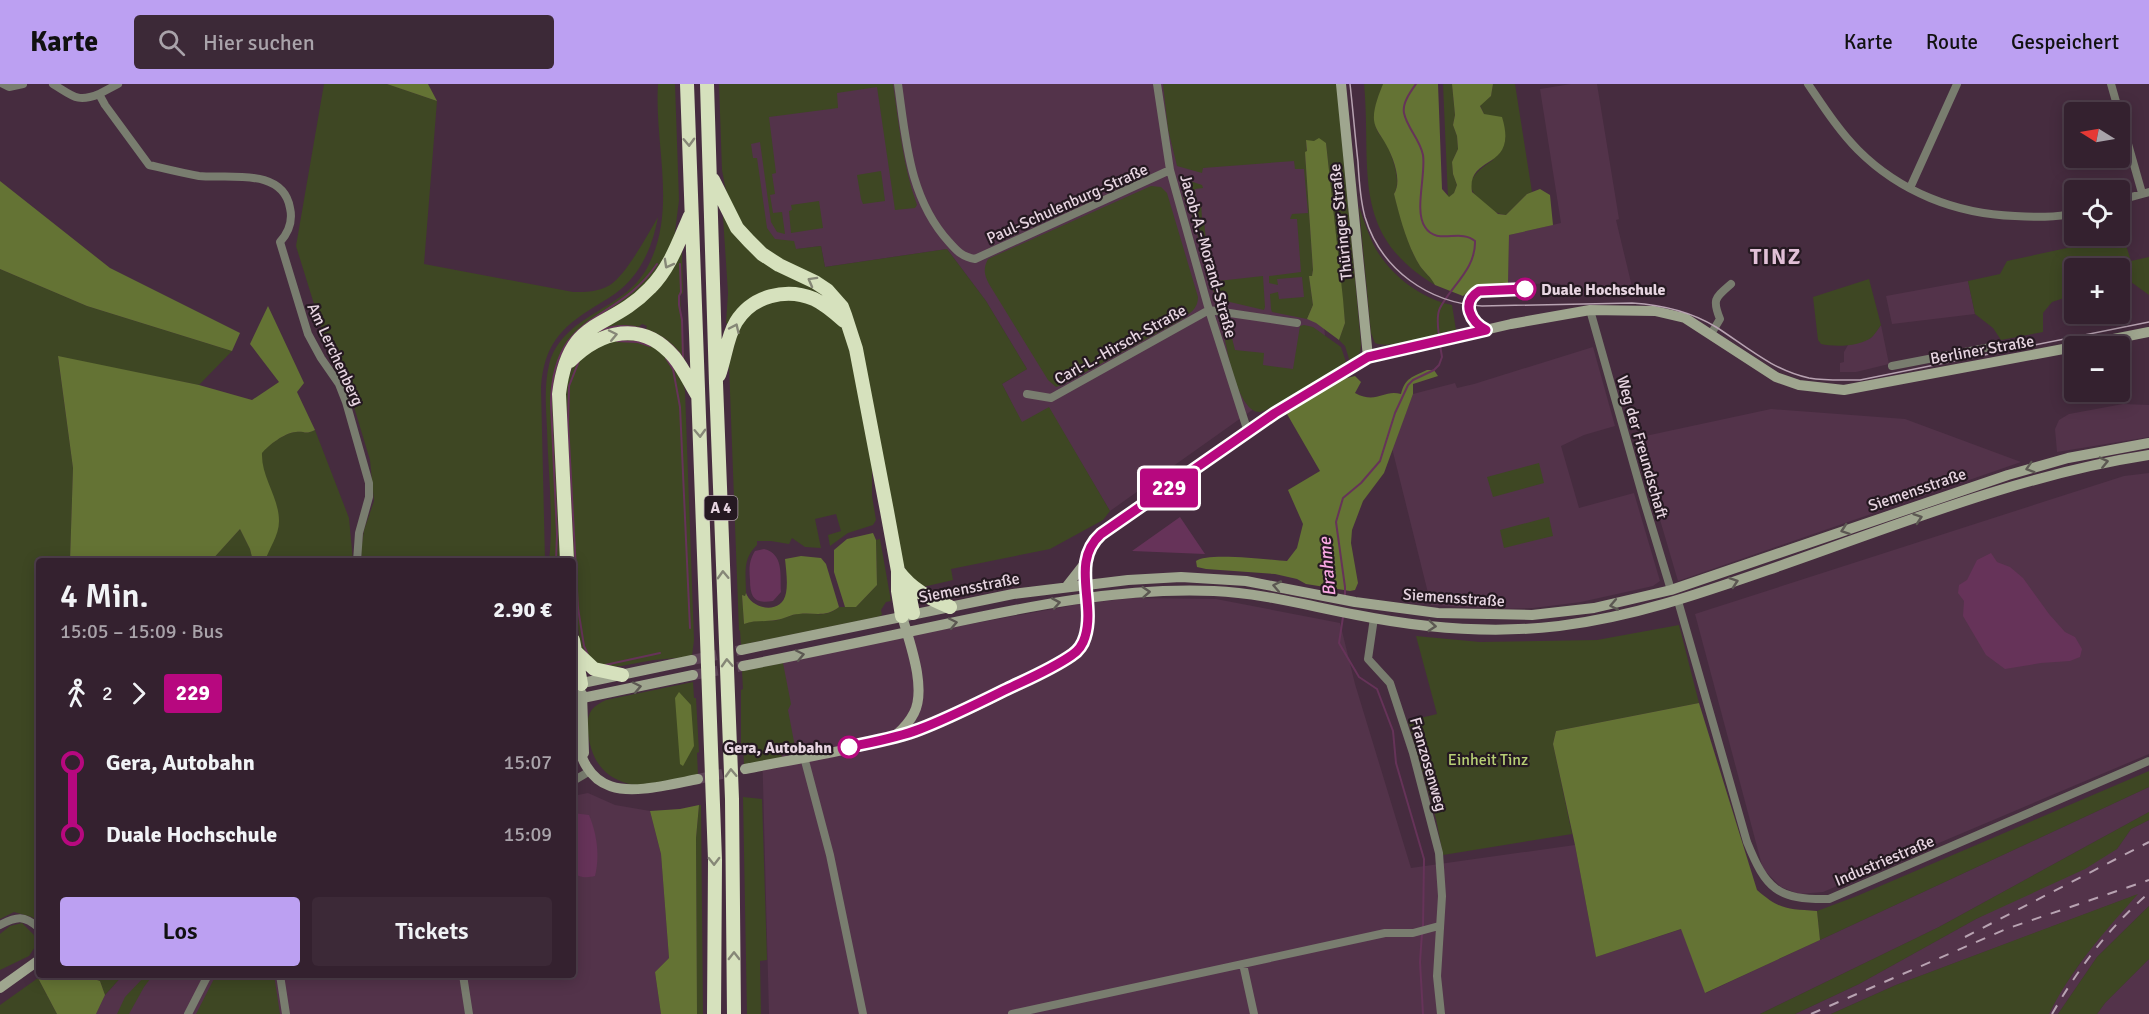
<!DOCTYPE html>
<html lang="de">
<head>
<meta charset="utf-8">
<style>
  body { margin:0; font-family:Signika,sans-serif; background:#3c2937; color:#f1f3f6; height:100vh; display:flex; flex-direction:column; font-size:22px; white-space:nowrap }
  * { box-sizing:border-box; margin:0 }
  p { font-size:20px; color:#a9a3aa }
  .icon { flex:none; width:33px; height:33px; fill:none; stroke:currentColor; stroke-width:2; stroke-linecap:round; stroke-linejoin:round }
  .map { position:relative; flex:1; overflow:hidden }
  .panel { position:absolute; left:36px; top:474px; width:540px; height:420px; display:flex; flex-direction:column; background:#34212f; border-radius:6px; box-shadow:0 3px 15px #0003,0 0 0 2px #4e3e4b }
  .panel>* { flex:none }
  .badge { padding:0 12px; border-radius:4px; font-size:21px; line-height:39px }
  .needle { width:39px; rotate:281deg }
  .controls { position:absolute; left:2064px; top:18px; display:grid; gap:12px }
  .controls a { display:grid; place-items:center; width:66px; height:66px; border-radius:6px; background:#34212f; box-shadow:0 3px 15px #0003,0 0 0 2px #4e3e4b; font-size:30px }
  .map>.badge { position:absolute; translate:-50% -50%; box-shadow:0 0 0 3px #fff }
  .legs { display:flex; align-items:center; gap:9px; height:66px; padding:0 24px; font-size:20px }
  .legs p { margin-inline-start:auto }
  .headline { display:flex; align-items:center; justify-content:space-between; height:102px; padding:0 24px }
  h1 { font-size:33px; font-weight:600; line-height:45px }
  .primary-button { display:flex; gap:12px; margin-top:auto; padding:12px 24px }
  .primary-button a { flex:1; height:69px; border-radius:6px; background:#bca0f2; color:#111; font-size:24px; font-weight:600; line-height:69px; text-align:center }
  .primary-button a+a { background:#3c2937; color:#f1f3f6 }
  ul { padding:0 24px; list-style:none }
  li { display:flex; align-items:center; gap:21px; height:72px; font-size:22px }
  li i { display:grid; place-items:center; width:9px; height:100%; margin:0 8px; background:currentColor }
  li i::after { content:''; width:15px; height:15px; margin:-8px; border:4px solid; border-radius:50%; background:#34212f }
  li p { margin-inline-start:auto }
  li:first-child i { background:linear-gradient(#0000 50%,currentColor 0) }
  li:last-child i { background:linear-gradient(currentColor 50%,#0000 0) }
  header { display:flex; align-items:center; gap:36px; box-sizing:border-box; height:84px; padding:0 30px; background:#bca0f2; color:#111 }
  header strong { font-size:28px }
  nav { display:flex; gap:33px; margin-inline-start:auto; font-size:21px }
  .search { width:420px; height:54px; background:#3c2937; display:flex; align-items:center; gap:15px; box-sizing:border-box; padding:0 21px; border-radius:6px; color:#a9a3aa; font-size:22px }
  .map>svg:first-child { display:block }
</style>
</head>
<body>
<header>
<strong>Karte</strong>
<div class="search"><svg class="icon" aria-label="search" viewBox="0 0 24 24"><circle cx="10" cy="10" r="6"/><path d="M15 15l6 6"/></svg>Hier suchen</div>
<nav><a>Karte</a><a>Route</a><a>Gespeichert</a></nav>
</header>
<div class="map">
<svg width="2149" height="930" viewBox="0 0 2149 930">
  <rect width="100%" height="100%" fill="#462c3f"/>
  <path fill="#53334a" d="M732,0H1301L1327,273L1110,427L1049,324L1022,339L1002,300L1027,285L986,217L947,165L825,183L821,162L782,167L767,156Z
    M1571,0H1597L1619,135L1616,136L1634,211H1580L1567,202L1556,199L1508,201L1509,151L1561,139L1540,5Z
    M1968,197L1975,230L1892,240L1886,212Z
    M1881,241L1889,280L1856,288H1840V279L1844,278V268L1848,261L1871,254Z
    M1593,263L1615,342L1584,351L1561,362L1579,424L1634,409L1660,497L1653,502L1581,518L1533,524L1498,525L1431,521L1392,364L1413,310L1455,299L1457,304L1474,300Z
    M2123,320L2149,321V353L2057,368L2055,345L2059,336L2069,330Z
    M1771,325L1905,335L2021,378L1678,497L1636,354Z
    M2149,389V670L1823,808L1799,810L1781,803L1763,785L1695,530L2124,392Z
    M1132,514L1216,515L1340,539L1355,600L1411,784L1575,761L1596,873L1682,845L1706,909L2149,703V728L1939,843L1760,930H769L760,584L911,551L1080,520Z
    M588,709L615,721L650,727L661,770L669,874L655,888L661,930H96L105,911L123,891H573V712Z
    M2149,736V822L2097,873L2058,930H2049L2060,908L2098,854L2136,811L1896,901L1831,930H1795L1859,900L1976,835L2117,765L2131,745Z
    M2149,875V930H2097L2105,919Z"/>
  <path fill="#3e4723" d="M324,0H387L437,17L424,180L573,208C585,208 599,208 610,201C626,191 648,150 658,133C653,160 643,186 621,205C613,212 603,217 594,223C560,244 544,262 541,303L545,477H362L361,467L364,446L374,417L370,376L348,303L328,265L296,162Z
    M658,0H675L679,116L674,156L660,187L558,282L555,296L554,316L561,443L560,476L549,477C554,434 548,388 547,345C546,324 544,302 549,281C562,230 624,227 647,184C678,127 654,61 658,0Z
    M719,0H893C899,41 903,82 917,121L915,124L895,126L877,3L837,9L838,24L769,33L776,89L772,90L775,110L770,111L773,129L782,128L785,150L777,148L771,138L760,58L751,60L753,74H757L767,144L775,155L794,157L796,165L821,162L825,183L947,165L986,217L1027,285L1002,300L1022,338L1049,323L1110,427L1103,436L1050,465L951,485L953,496L923,503L907,489L903,480L858,250L852,232L748,152L729,117L725,102L722,86Z
    M1163,0H1337L1361,260C1361,269 1358,274 1350,278L1345,262L1339,256L1345,239L1326,59L1306,57L1307,68H1305L1313,186L1312,192H1309L1313,221L1307,235L1272,228L1271,225L1270,210L1278,208L1279,215L1304,213L1302,193L1277,195L1278,201L1269,199V192L1301,188L1297,135H1290L1292,130L1308,129L1304,85H1295L1294,77L1203,84L1202,89L1177,82L1168,45Z
    M1364,0H1383C1379,13 1374,29 1376,43C1377,49 1383,54 1386,59C1392,72 1402,97 1394,110C1401,134 1407,161 1420,182C1425,189 1431,193 1435,201C1349,150 1372,83 1364,0Z
    M1443,0H1452L1455,31L1453,41L1457,52L1458,65L1452,78L1453,90L1457,101L1454,109L1448,114Z
    M1493,0H1515L1532,108L1527,110L1506,131C1497,130 1492,126 1485,120C1460,102 1472,90 1493,76L1484,30L1480,21L1491,12Z
    M881,87L885,117L863,120L861,115L857,91Z
    M1180,95H1184L1202,101L1203,104L1195,105L1196,118H1201L1202,135L1204,137L1207,166L1211,170L1206,177H1202L1199,163L1200,160L1188,118L1184,115Z
    M1151,102L1161,103L1167,109L1198,213C1198,225 1190,229 1181,236L1062,301L1056,303L1048,296L989,200C984,190 983,185 988,175Z
    M819,117L823,144L791,149L789,127L792,126L791,121Z
    M1359,123C1364,137 1369,153 1377,167C1393,193 1422,215 1452,221L1456,246C1435,249 1392,266 1375,259L1371,249Z
    M725,131L825,211L837,224L790,205L730,241L726,239L728,209L723,133Z
    M2123,152L2131,177L2149,173V211L2120,190V184H2074V207L2073,211L2052,218L2043,229V248L2001,256L1993,244L1975,230L1968,197L2000,190L2007,177Z
    M682,167L683,209L680,211L685,282L645,248L647,242L642,240L635,246L575,263Z
    M0,185L87,222L232,267L199,301L58,273L73,384L70,477H39V839L32,833L14,828L0,835Z
    M1263,192L1265,223L1264,226L1217,215L1209,198Z
    M1869,195L1881,241C1878,245 1875,250 1872,253C1860,263 1834,263 1821,260L1818,256L1813,213Z
    M777,214L809,216L841,242L847,254L852,272L872,380V412L876,436L873,441L848,449L830,462L828,451L841,447L836,430L815,435L821,464L805,463L792,454L789,460L771,457H757V461C742,475 746,490 746,509L745,512L742,511L744,540C755,535 767,538 778,536C784,534 791,531 797,530C813,528 824,535 839,523H856L877,501L876,456L880,455L891,517L886,518L881,526L882,531L877,533L741,561L740,546L739,547L729,281L739,243L748,231Z
    M1304,241L1313,243L1341,263L1347,281L1264,327C1241,337 1228,272 1225,256L1232,254L1235,266L1264,269L1263,281L1293,285L1300,242Z
    M625,252L662,265L682,295L685,307L694,556L692,572C678,575 663,574 648,577C632,580 616,584 599,583L581,564L579,552L573,483L564,313C574,266 583,267 625,252Z
    M315,346L349,434L353,477H265L261,369C269,361 284,349 296,348C305,347 305,351 315,346Z
    M1539,379L1544,399L1493,413L1487,393Z
    M1549,433L1553,452L1504,464L1500,446Z
    M240,445L250,465L253,477H211Z
    M1679,541L1699,619L1556,647L1553,660L1572,750L1443,771L1436,735L1408,637L1437,630L1416,552L1480,558L1597,556Z
    M783,579L791,620L788,626L795,663L781,668L782,674L744,682L743,660H741V606L743,605L742,587Z
    M693,598L694,614H696L699,668L697,669L698,691C677,695 650,705 629,700C602,693 591,674 588,649C586,631 590,623 606,616Z
    M2149,687V703L1820,856L1817,827L1857,812Z
    M743,713L762,715L767,876L760,877L761,930H747Z
    M699,721H701L703,930H697L696,754Z
    M2149,728V736L2131,745L2117,765L2085,785L1976,835L1859,900L1795,930H1760L1939,843Z
    M2138,810C2104,848 2072,884 2049,930H1831L1896,901Z
    M2149,822V875L2105,919L2097,930H2058L2097,873Z
    M22,839L33,850L38,858L29,872L0,886V850L10,842Z
    M82,891H123L105,911L100,897Z
    M146,891H153L144,903L129,930H117L125,913Z
    M216,891H274L280,930H196Z
    M38,894L57,930H0V921Z"/>
  <path fill="#647334" d="M387,0H428L437,17Z
    M1383,0H1438L1442,105L1449,113L1454,109L1457,101L1453,90L1452,78L1458,65L1457,52L1453,41L1455,31L1452,0H1493L1491,12L1480,22L1484,30L1502,33C1519,88 1466,69 1472,108L1498,130L1506,131L1527,110L1540,105L1550,111L1553,141L1509,151L1508,201C1490,201 1477,199 1463,212L1435,201C1431,193 1425,189 1420,182C1407,161 1400,134 1394,110C1403,96 1392,70 1384,57C1380,50 1375,45 1374,36C1373,25 1379,10 1383,0Z
    M1319,54L1326,59L1343,215L1345,239L1339,256L1316,239L1307,235L1313,221L1309,192H1312L1313,186L1305,68L1307,67L1306,56L1314,57Z
    M0,97L110,184L240,249L232,267L87,222L0,185Z
    M268,222L304,299L297,308L315,346C305,351 305,347 296,348C284,349 269,361 262,369C261,393 279,413 279,437C279,452 269,464 265,477H253L250,465L240,445L211,477H70L73,384L58,272L199,301L252,316L279,298L250,260Z
    M1427,286H1434L1438,292L1413,300V310L1384,389L1363,417L1352,446L1351,459L1358,499L1355,506L1350,507L1306,500L1297,495L1275,490L1206,485L1197,483L1196,477C1207,468 1270,476 1287,477L1297,464L1303,440L1288,406L1320,387L1287,330L1339,296L1355,292L1361,298L1355,309C1377,321 1383,305 1401,310C1405,294 1412,293 1427,286Z
    M873,449L876,456L877,501L856,523H845L834,488V466L847,455Z
    M801,472L821,474L826,480L839,523C825,534 814,528 799,530C791,530 784,535 776,536C765,538 754,536 744,540L742,511L745,512L746,509C752,526 782,531 786,509C788,499 786,485 785,475Z
    M679,608L691,621L694,662L683,682L680,680L675,614Z
    M1699,619L1757,806C1780,826 1787,825 1817,827L1820,856L1705,909L1681,845L1596,873L1575,761L1553,660L1556,647Z
    M699,721L696,754L697,930H661L655,888L669,874L661,770L650,727L680,725Z
    M41,891H82L100,897L105,911L96,930H57L38,894Z"/>
  <path fill="#663359" d="M1180,433L1205,470L1132,467Z
    M764,465C784,470 780,491 781,508L773,517C755,520 750,514 750,496C749,484 749,477 755,467Z
    M1991,469L1997,478L2010,483L2023,494L2049,530L2065,548L2075,553L2082,565L2080,573L2070,577L2041,579L2005,585L1986,571L1963,532L1964,517L1958,509L1959,501L1967,496L1977,476Z
    M573,729L589,731C597,750 600,772 595,792C588,794 578,794 573,788Z"/>
  <g fill="none" stroke-linecap="round" stroke-linejoin="round">
    <path stroke="#663359" stroke-width="2" d="M1416,0C1411,7 1402,19 1404,29C1407,44 1420,55 1423,71C1426,91 1414,127 1425,143C1437,162 1460,144 1475,157C1476,185 1451,202 1440,224C1436,232 1438,244 1439,252
      M680,180L681,208L679,212V221L682,236L683,274
      M599,247C629,235 660,246 680,270
      M617,257L638,258L650,262
      M666,274L673,285L680,323L690,544
      M579,277L569,302L568,339L578,524L584,562L588,571
      M556,477L557,450L551,319C553,225 615,242 657,180
      M1345,512V503L1336,438L1343,414L1361,399L1380,377L1395,329L1408,301L1413,296L1434,286L1439,281L1442,273L1440,261
      M1343,533L1339,559L1359,593L1377,605L1393,647L1396,679L1424,775L1423,843
      M605,581L660,569
      M1422,849L1420,878L1423,930"/>
    <path stroke="#5e4557" stroke-width="10" stroke-dasharray="10 5" stroke-linecap="butt" d="M692,576L741,566
      M693,591L743,582
      M698,695L745,685"/>
    <path stroke="#797d6f" stroke-width="8" d="M3,0L9,3L23,0
      M53,0C73,12 77,19 99,10
      M118,0L99,10L105,21L149,81C166,85 182,89 199,92C228,95 283,83 290,124C293,137 288,149 280,158L308,250L321,274L339,300L346,318L369,399V413L359,449L357,477
      M898,0C906,56 909,114 949,158C957,167 962,173 975,175L1170,86
      M1157,0L1170,86L1209,226L1248,348
      M1808,0C1823,22 1839,47 1858,66C1900,108 1956,130 2015,132C2034,133 2056,134 2074,129
      M2111,0L2142,109
      M1910,104L1957,0
      M2120,116L2149,108
      M1590,226L1644,417L1671,506
      M1711,250L1720,235C1712,215 1715,214 1731,200
      M1892,282L1996,262
      M1027,310L1051,314L1209,226L1297,239
      M1678,517L1747,758C1766,805 1777,816 1829,815L2149,677
      M1374,534L1368,575L1390,599L1413,669L1439,769L1442,812L1437,892L1441,930
      M804,673L830,771L863,930
      M573,697L590,687
      M0,841C17,832 24,831 39,844
      M1243,880L1254,930
      M280,891L286,930
      M463,891L469,930
      M188,930L208,891
      M1012,930L1385,849H1413L1439,842"/>
    <path stroke="#9fa68f" stroke-width="10" d="M1341,0L1368,273
      M2078,262L2149,248
      M1067,502L1085,479
      M741,566L1013,510L1128,496L1181,493L1246,497L1355,518L1438,529L1532,531L1594,524L1671,506L2008,391L2068,374L2149,359
      M743,582C809,569 875,555 941,541C1030,522 1122,503 1214,507C1262,509 1309,522 1357,531C1422,544 1492,550 1559,542C1632,533 1699,510 1768,486C1893,443 2018,391 2149,371
      M573,601L692,576
      M582,610L584,669
      M573,616L693,591
      M573,637C584,724 632,708 698,695
      M896,651C903,645 910,637 914,629C927,604 909,557 902,532
      M745,685C800,674 856,666 910,649C951,635 1000,611 1038,590C1053,581 1074,575 1083,559C1101,525 1069,488 1096,454L1275,329L1368,273L1511,240L1590,226L1655,227L1685,234L1776,293L1799,301L1844,306L2074,263
      M0,904L39,876"/>
    <path stroke="#d6e1bd" stroke-width="14" d="M687,0L715,776L714,930
      M707,0L716,299L732,715L734,930
      M713,96L737,144L749,157L762,170L779,181L815,198L827,206L842,223L845,231L856,265L887,427L898,487V507L902,532
      M570,277C600,247 642,235 674,273C683,284 690,299 698,312
      M719,291C725,274 727,253 736,238C752,212 786,203 814,215C825,220 835,229 844,237
      M567,477L559,310C569,230 607,249 650,204C670,184 679,157 690,132
      M898,487C912,506 929,514 950,523
      M907,499L913,529
      M573,556L581,600
      M577,569L594,585L622,591"/>
    <path stroke="#b8a3b2" stroke-width="1.5" d="M1350,0C1353,26 1355,52 1358,78C1359,97 1360,115 1365,133C1381,186 1429,219 1482,222L1632,219C1663,221 1690,227 1716,243C1746,262 1772,286 1809,294C1826,297 1843,296 1860,296L2149,238"/>
    <path stroke="#b8a3b2" stroke-width="2" stroke-dasharray="10 10" stroke-linecap="butt" d="M1965,853L2149,758
      M1811,930L2006,845L2149,796
      M2052,930C2078,885 2109,843 2149,809"/>
  </g>
  <defs><path id="oneway-chevron" d="M-2-3.5L2.5 0L-2 3.5" fill="none" stroke-width="1.6" stroke-linecap="round" stroke-linejoin="round" transform="scale(1.5)"/></defs>
  <g stroke="#868777">
    <use href="#oneway-chevron" transform="translate(689 58) rotate(88)"/>
    <use href="#oneway-chevron" transform="translate(668 180) rotate(119)"/>
    <use href="#oneway-chevron" transform="translate(812 197) rotate(-151)"/>
    <use href="#oneway-chevron" transform="translate(735 244) rotate(-65)"/>
    <use href="#oneway-chevron" transform="translate(613 251) rotate(-12)"/>
    <use href="#oneway-chevron" transform="translate(700 349) rotate(88)"/>
    <use href="#oneway-chevron" transform="translate(723 491) rotate(-92)"/>
    <use href="#oneway-chevron" transform="translate(727 579) rotate(-93)"/>
    <use href="#oneway-chevron" transform="translate(731 689) rotate(-92)"/>
    <use href="#oneway-chevron" transform="translate(714 777) rotate(89)"/>
    <use href="#oneway-chevron" transform="translate(734 872) rotate(-90)"/>
  </g>
  <g stroke="#5c5852">
    <use href="#oneway-chevron" transform="translate(2104 378) rotate(-13)"/>
    <use href="#oneway-chevron" transform="translate(2030 384) rotate(163)"/>
    <use href="#oneway-chevron" transform="translate(1918 434) rotate(-19)"/>
    <use href="#oneway-chevron" transform="translate(1845 446) rotate(161)"/>
    <use href="#oneway-chevron" transform="translate(1734 498) rotate(-19)"/>
    <use href="#oneway-chevron" transform="translate(1277 502) rotate(-169)"/>
    <use href="#oneway-chevron" transform="translate(1146 508) rotate(-4)"/>
    <use href="#oneway-chevron" transform="translate(1056 519) rotate(-10)"/>
    <use href="#oneway-chevron" transform="translate(1614 521) rotate(169)"/>
    <use href="#oneway-chevron" transform="translate(953 539) rotate(-12)"/>
    <use href="#oneway-chevron" transform="translate(1432 542) rotate(5)"/>
    <use href="#oneway-chevron" transform="translate(800 571) rotate(-12)"/>
    <use href="#oneway-chevron" transform="translate(637 603) rotate(-12)"/>
  </g>
  <g fill="none" stroke-linecap="round" stroke-linejoin="round">
    <defs>
      <path id="line-1" d="M849,663C873,658 897,654 920,645C949,634 978,619 1007,605C1028,595 1052,585 1072,571C1078,567 1083,560 1085,553C1096,518 1070,478 1101,450L1275,329L1368,273L1486,246C1471,238 1460,219 1479,207L1525,205"/>
    </defs>
    <use href="#line-1" stroke="#fff" stroke-width="14"/>
    <use href="#line-1" stroke="#b7087f" stroke-width="9"/>
  </g>
  <g fill="#fff" stroke="#b7087f" stroke-width="3">
    <circle cx="1525" cy="205" r="10"/>
    <circle cx="849" cy="663" r="10"/>
  </g>
  <g text-anchor="middle" stroke-width="4.5" stroke-linejoin="round" paint-order="stroke">
    <rect fill="#251921" stroke="#ad9da7" stroke-width="1.5" x="704.5" y="412" width="33" height="24" rx="4.5"/>
    <g font-size="15" font-weight="bold" fill="#e7d5e1">
      <text x="721" y="429">A 4</text>
    </g>
    <g font-size="16" fill="#e7d5e1" stroke="#251921">
      <text transform="translate(1067 119) rotate(-24)" y="6">Paul-Schulenburg-Straße</text>
      <text transform="translate(1340 138) rotate(-96)" y="6">Thüringer Straße</text>
      <text transform="translate(1209 172) rotate(74)" y="6">Jacob-A.-Morand-Straße</text>
      <text transform="translate(1120 260) rotate(-29)" y="6">Carl-L.-Hirsch-Straße</text>
      <text transform="translate(1982 265) rotate(-10)" y="6">Berliner Straße</text>
      <text transform="translate(336 270) rotate(65)" y="6">Am Lerchenberg</text>
      <text transform="translate(1643 363) rotate(74)" y="6">Weg der Freundschaft</text>
      <text transform="translate(1917 405) rotate(-19)" y="6">Siemensstraße</text>
      <text transform="translate(969 503) rotate(-11)" y="6">Siemensstraße</text>
      <text transform="translate(1454 513) rotate(4)" y="6">Siemensstraße</text>
      <text transform="translate(1429 680) rotate(74)" y="6">Franzosenweg</text>
      <text transform="translate(1884 776) rotate(-23)" y="6">Industriestraße</text>
    </g>
    <g font-size="16" font-weight="bold" fill="#e7d5e1" stroke="#251921" text-anchor="start">
      <text x="1541" y="211">Duale Hochschule</text>
      <text x="832" y="669" text-anchor="end">Gera, Autobahn</text>
    </g>
    <g font-size="16" fill="#b8d075" stroke="#251921">
      <text x="1488" y="681">Einheit Tinz</text>
    </g>
    <g font-size="18" font-style="italic" fill="#faa9e4" stroke="#251921">
      <text transform="translate(1327 483) rotate(-95)" y="6">Brahme</text>
    </g>
    <g font-size="22" font-weight="bold" letter-spacing="1.5" fill="#e1c0d7" stroke="#251921">
      <text x="1776" y="180">TINZ</text>
    </g>
  </g>
</svg>
<div class="controls">
<a><svg class="needle" viewBox="-14 -14 28 28"><path d="M0-13l5 13h-10z" fill="#e53935"/><path d="M0 13l5-13h-10z" fill="#a9a3aa"/></svg></a>
<a><svg class="icon" aria-label="locate" viewBox="0 0 24 24"><circle cx="12" cy="12" r="6"/><path d="M12 2v4M12 18v4M2 12h4M18 12h4"/></svg></a>
<a>+</a>
<a>−</a>
</div>
<b class="badge" style="left:1169px;top:404px;background:#b7087f;color:#fff">229</b>
<section class="panel">
<div class="headline"><div><h1>4 Min.</h1><p>15:05 – 15:09 · Bus</p></div><b>2.90 €</b></div>
<div class="legs"><svg class="icon" aria-label="walk" viewBox="0 0 24 24"><circle cx="13" cy="4" r="2"/><path d="M13 8l-2 6 4 7M11 14l-3 7M7 12l3-4h3l4 4"/></svg>2<svg class="icon" aria-label="forward" viewBox="0 0 24 24"><path d="M9 5l7 7-7 7"/></svg><b class="badge" style="background:#b7087f;color:#fff">229</b></div>
<ul>
<li><i style="color:#b7087f"></i><b>Gera, Autobahn</b><p>15:07</p></li>
<li><i style="color:#b7087f"></i><b>Duale Hochschule</b><p>15:09</p></li>
</ul>
<div class="primary-button"><a>Los</a><a>Tickets</a></div>
</section>
</div>
</body>
</html>
